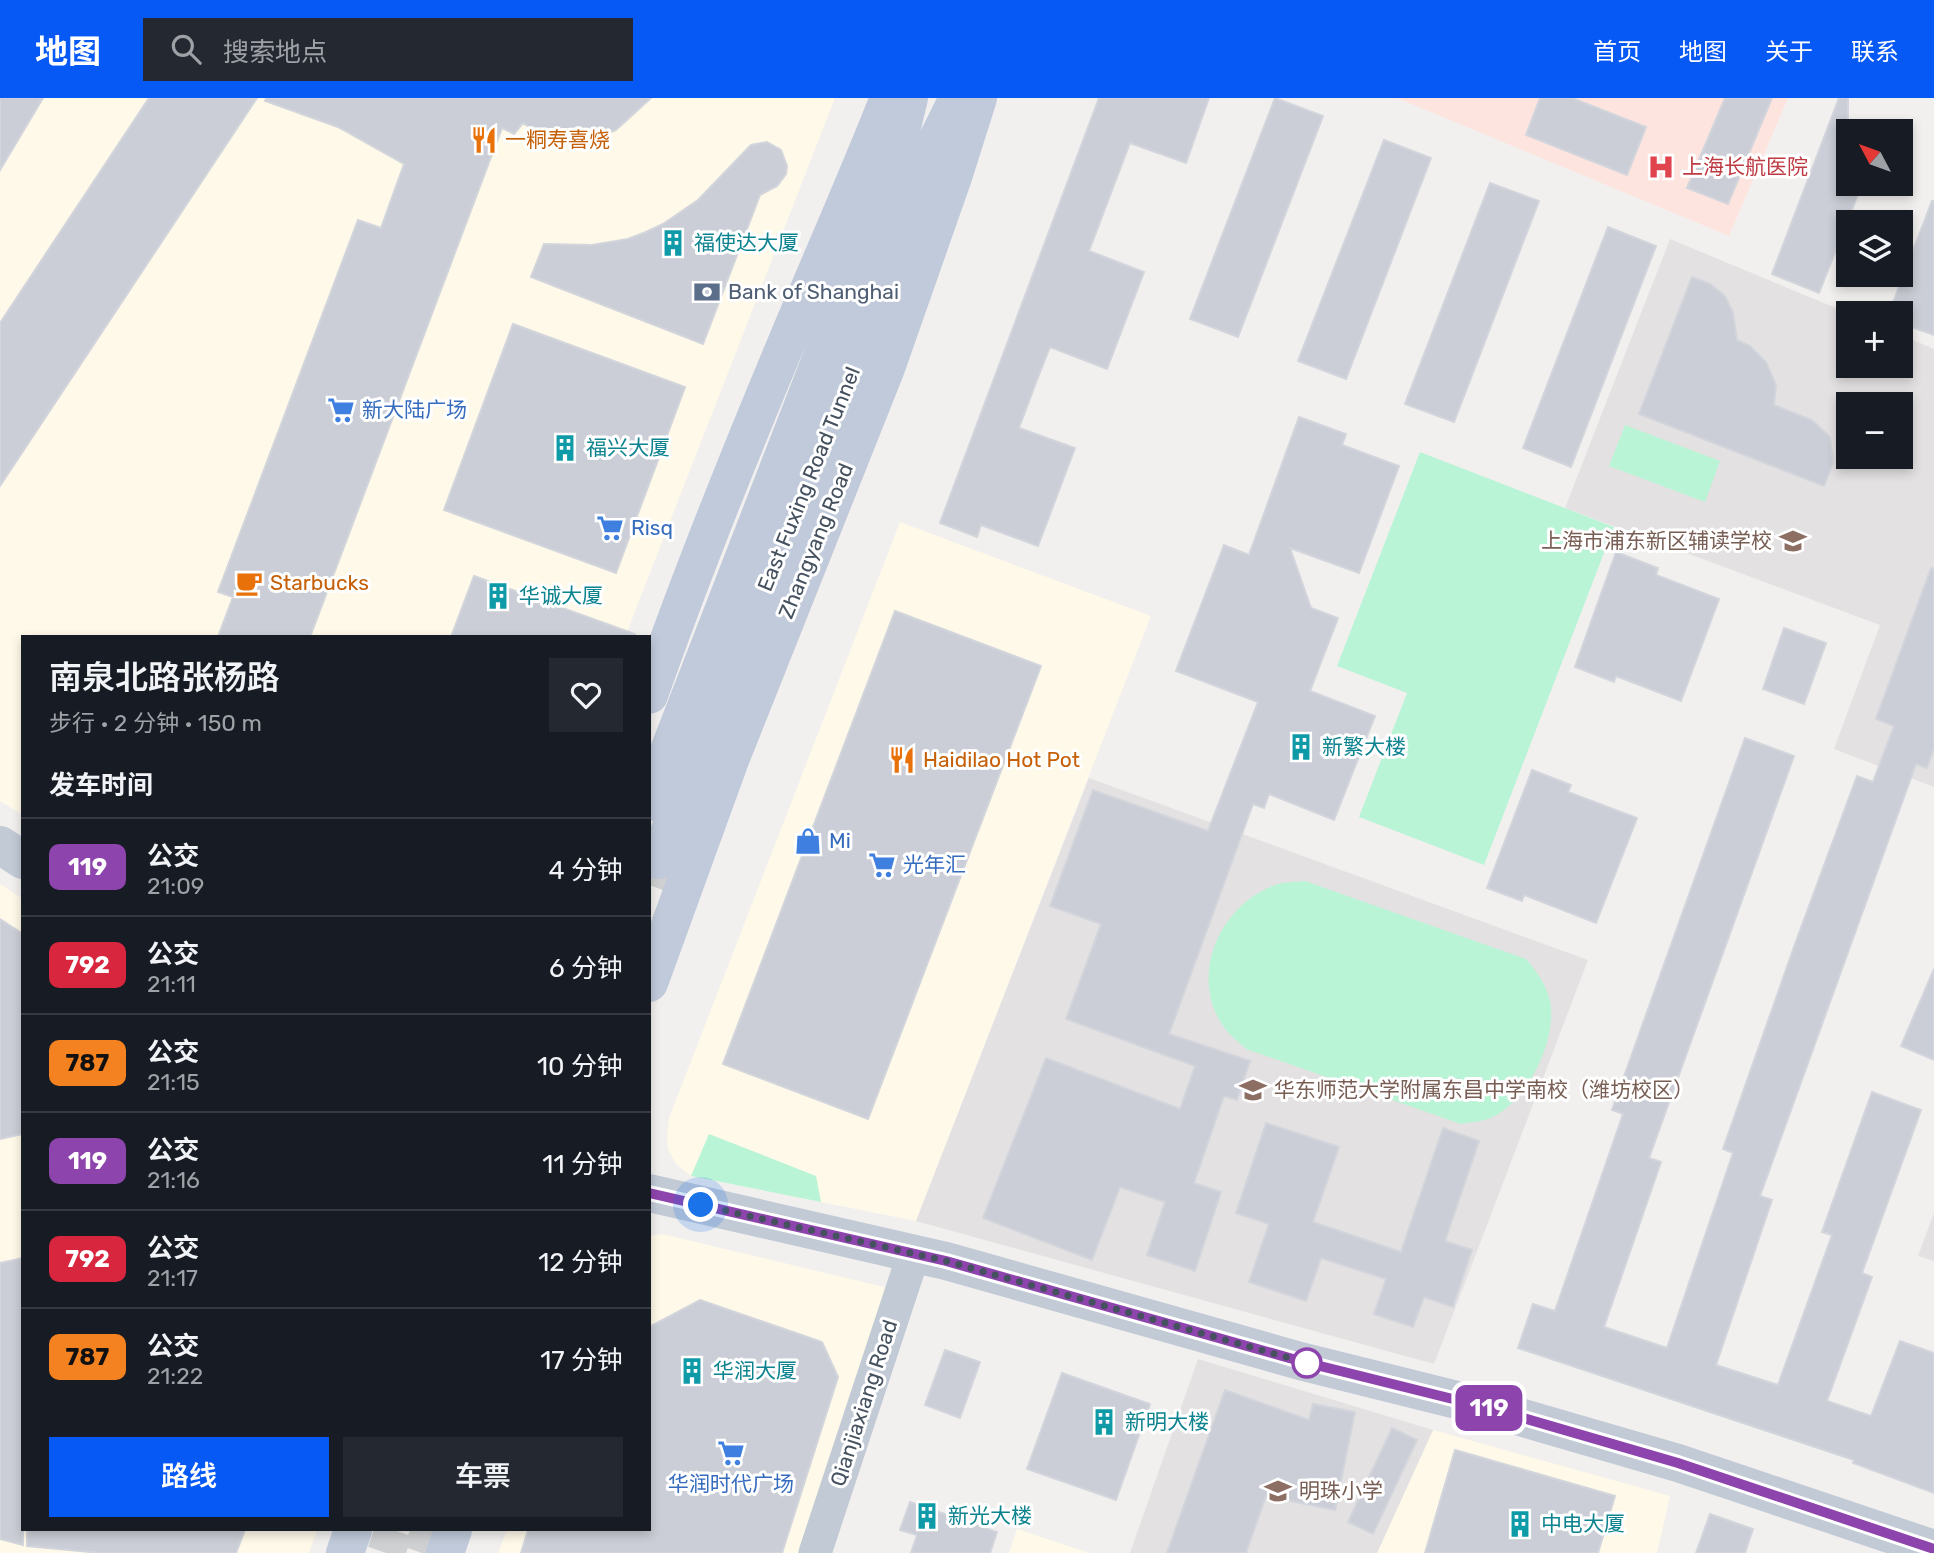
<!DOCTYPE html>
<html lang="zh">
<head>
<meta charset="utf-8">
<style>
  body { margin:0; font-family:Rubik,"Noto Sans SC",sans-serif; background:#242831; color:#f1f3f6; height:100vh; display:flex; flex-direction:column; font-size:26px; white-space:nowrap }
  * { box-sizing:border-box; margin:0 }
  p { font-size:23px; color:#9ea1a6 }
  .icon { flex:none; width:38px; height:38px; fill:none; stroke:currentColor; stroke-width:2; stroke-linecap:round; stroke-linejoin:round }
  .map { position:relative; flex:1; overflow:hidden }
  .panel { position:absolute; left:21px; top:537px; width:630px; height:896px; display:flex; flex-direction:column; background:#171b24; border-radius:0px; box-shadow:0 4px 10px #0003 }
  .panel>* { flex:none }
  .badge { padding:0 14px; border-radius:10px; font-size:24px; line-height:46px }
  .needle { width:46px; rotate:311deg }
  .fabs { position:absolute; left:1836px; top:21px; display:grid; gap:14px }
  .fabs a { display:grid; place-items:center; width:77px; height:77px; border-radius:0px; background:#171b24; box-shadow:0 4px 10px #0003; font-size:35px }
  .you { position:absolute; width:35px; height:35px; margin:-18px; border:5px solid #fff; border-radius:50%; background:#1a73e8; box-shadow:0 0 0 10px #1a73e833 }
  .map>.badge { position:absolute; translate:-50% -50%; box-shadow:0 0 0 4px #fff }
  h2 { padding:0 28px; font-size:26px; line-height:63px }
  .round { display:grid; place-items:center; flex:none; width:74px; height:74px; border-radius:0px; background:#242831 }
  .summary { display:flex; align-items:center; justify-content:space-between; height:119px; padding:0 28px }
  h1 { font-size:33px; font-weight:600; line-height:52px }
  .button { display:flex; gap:14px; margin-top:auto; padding:14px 28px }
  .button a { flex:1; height:80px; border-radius:0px; background:#0759f5; color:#fff; font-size:28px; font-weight:600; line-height:80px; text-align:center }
  .button a+a { background:#242831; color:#f1f3f6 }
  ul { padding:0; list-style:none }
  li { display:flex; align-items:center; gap:21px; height:98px; padding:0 28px; border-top:2px solid #363941 }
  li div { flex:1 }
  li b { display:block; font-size:26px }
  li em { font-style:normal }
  li .badge { min-width:77px; font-weight:700; text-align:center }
  header { display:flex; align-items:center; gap:42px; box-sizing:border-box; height:98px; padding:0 35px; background:#0759f5; color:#fff }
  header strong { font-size:33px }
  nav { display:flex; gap:38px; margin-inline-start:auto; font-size:24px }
  .search { width:490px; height:63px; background:#242831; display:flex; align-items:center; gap:18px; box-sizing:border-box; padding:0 24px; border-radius:0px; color:#9ea1a6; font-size:26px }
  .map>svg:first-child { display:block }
</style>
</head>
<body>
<header>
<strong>地图</strong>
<div class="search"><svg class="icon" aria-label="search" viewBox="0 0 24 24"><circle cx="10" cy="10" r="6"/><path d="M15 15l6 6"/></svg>搜索地点</div>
<nav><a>首页</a><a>地图</a><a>关于</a><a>联系</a></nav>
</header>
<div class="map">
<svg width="1934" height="1455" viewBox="0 0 1934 1455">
  <rect width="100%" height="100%" fill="#f2f0ef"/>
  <path fill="#fef9e8" d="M0,0H835L625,539H23V717L0,703Z
    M900,424L1151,518L916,1123L691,1078L676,1066L668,1051L667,1037L669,1020Z
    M0,786L23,801V1432H317L309,1455H0Z
    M662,1136L901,1193L815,1455H498L507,1432H649V1138Z
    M1433,1332L1670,1398L1657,1455H1377Z
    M1017,1431L1089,1455H1009Z"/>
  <path fill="#e3e1e1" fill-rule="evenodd" d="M1670,141L1848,215V268H1900L1901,237L1934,251V689L1834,651L1880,527L1565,410ZM1848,306H1900V359H1848Z
    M1089,680L1588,862L1434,1266L916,1123Z
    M1934,1115V1163L1918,1158Z
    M1198,1261L1433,1332L1377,1455H1130Z"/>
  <path fill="#fde4de" d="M1397,0H1788L1729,138Z"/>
  <path fill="#baf4d6" d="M1625,327L1720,363L1705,404L1609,368Z
    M1420,354L1614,429L1484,767L1359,719L1407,595L1337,568Z
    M1305,783L1526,861C1537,874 1546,886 1550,903C1558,942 1526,1007 1488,1021C1480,1024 1470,1024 1461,1026L1246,951C1239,944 1229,937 1223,928C1188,876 1221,804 1278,786C1286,784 1297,784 1305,783Z
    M709,1036L816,1078L821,1104L691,1078Z"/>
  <path fill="#cbced6" stroke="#d3d5dc" stroke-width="2" d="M0,0H43L0,72Z
    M149,0H257L0,388V225Z
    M266,0H651L616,32L594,42L569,44L545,39L523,25L514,36L502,30L310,539H218L233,499L218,494L358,122L381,130L404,66L338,29L265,3Z
    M1099,0H1209L1186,65L1130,45L1089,153L1144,174L1107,271L1050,249L1037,282L1019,330L1075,350L1038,448L981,427L977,439L940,425Z
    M1275,0L1323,18L1238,239L1190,221Z
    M1540,0H1572L1646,29L1627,77L1526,37Z
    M1725,0H1772L1728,106L1687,90Z
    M1839,0H1848V86H1862L1819,195L1772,176Z
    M1384,42L1431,60L1346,281L1298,263Z
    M767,44L781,52L787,68L786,76L777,88L760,97L703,246L531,179L544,146L592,147L628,141L646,134L663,126L698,102L751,47Z
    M1490,85L1539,103L1454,324L1405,306Z
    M1932,103H1934V237L1900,225V215H1889Z
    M1608,129L1656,148L1571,369L1523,350Z
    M1692,179L1710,186L1725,198L1733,215L1737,242L1750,248L1766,264L1776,287L1774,307L1812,322L1830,339L1833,365L1824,388L1639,316Z
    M513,226L685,289L616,475L444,412Z
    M1299,319L1346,336L1342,347L1399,368L1359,475L1290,450L1311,510L1338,520L1310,593L1375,618L1334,722L1269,696L1264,710L1253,706L1169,936L1250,963L1237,1002L1224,998L1194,1085L1221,1094L1195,1173L1147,1157L1165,1104L1120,1089L1092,1162L983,1120L1046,960L1180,1011L1195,968L1066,921L1101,826L1050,808L1093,692L1208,733L1258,604L1176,573L1224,447L1249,457Z
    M1616,454L1658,470L1656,477L1719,501L1681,603L1616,578L1614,584L1575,569Z
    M1931,470L1934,471V650L1927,670L1916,666L1760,1098L1772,1102L1716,1267L1778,1287L1832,1137L1822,1134L1872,994L1921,1012L1862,1175L1872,1179L1827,1303L1871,1318L1900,1243L1934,1255V1395L1853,1365L1854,1362L1518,1250L1533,1206L1555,1213L1623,1016L1612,1012L1745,640L1794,658L1649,1060L1661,1064L1604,1229L1667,1250L1733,1055L1723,1051L1795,846L1857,678L1873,684L1894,628L1876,621Z
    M474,478L635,536L634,539H451Z
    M895,513L1041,568L868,1021L723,966Z
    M1784,530L1826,545L1804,606L1763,591Z
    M1532,672L1571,687L1568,694L1637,720L1596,825L1524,797L1522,803L1487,790Z
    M0,821L23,836V1036L0,1041Z
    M1934,871V962L1901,948Z
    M1266,1025L1339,1049L1313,1124L1401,1154L1443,1030L1479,1043L1445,1143L1472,1152L1453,1209L1424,1199L1413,1229L1374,1216L1386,1181L1321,1160L1306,1203L1249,1184L1269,1126L1236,1115Z
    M23,1160V1447L0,1441V1165Z
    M700,1202L822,1244L838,1279L782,1455H521L528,1432H649V1229Z
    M945,1252L980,1264L960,1320L925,1307Z
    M1062,1275L1150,1306L1116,1402L1027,1371Z
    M1225,1292L1309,1322L1313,1306L1355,1314L1335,1412L1266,1398L1246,1455H1167Z
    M1392,1330L1417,1342L1373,1436L1348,1424Z
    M1455,1352L1615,1398L1598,1455H1425Z
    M910,1404L997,1434L990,1455H911L917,1437L900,1432Z
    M1710,1416L1753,1431L1745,1455H1696Z
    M27,1432H245L236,1455H101L27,1448Z"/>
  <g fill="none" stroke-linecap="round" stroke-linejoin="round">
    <path stroke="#cfd0d2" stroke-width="38" stroke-dasharray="38 19" stroke-linecap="butt" d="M649,787L658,762
      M386,1455L394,1432
      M422,1455L430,1432"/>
    <path stroke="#c2cad6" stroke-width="33" d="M815,1455L914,1155"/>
    <path stroke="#c2cad6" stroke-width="38" d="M0,747L23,762
      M649,1095L946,1163L1300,1263L1489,1310L1678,1365L1934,1451"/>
    <path stroke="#c0cada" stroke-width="38" d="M649,597C691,477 739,358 788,241C822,160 857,81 889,0
      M649,704L887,91L909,0
      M658,762L853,272L922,73L958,0
      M649,885L730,662L886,270L953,79L978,0
      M345,1455L353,1432
      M445,1455L453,1432"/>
  </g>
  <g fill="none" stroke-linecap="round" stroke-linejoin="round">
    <defs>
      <path id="line" d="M649,1095L946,1163L1300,1263L1489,1310L1678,1365L1934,1451"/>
    </defs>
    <use href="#line" stroke="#fff" stroke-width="16"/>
    <use href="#line" stroke="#8e44ad" stroke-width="10"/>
    <path stroke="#45515f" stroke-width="7" stroke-dasharray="0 12.6" d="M701,1107L946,1163L1307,1265"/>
  </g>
  <defs>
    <symbol id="restaurant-bare" viewBox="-9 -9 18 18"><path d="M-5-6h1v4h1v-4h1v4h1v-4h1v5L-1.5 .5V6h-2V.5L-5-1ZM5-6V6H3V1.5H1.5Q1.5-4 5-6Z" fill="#e8710a" stroke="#fff" stroke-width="2.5" paint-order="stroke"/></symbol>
    <symbol id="hospital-bare" viewBox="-9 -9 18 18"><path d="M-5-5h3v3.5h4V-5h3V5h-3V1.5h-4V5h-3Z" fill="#e0444e" stroke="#fff" stroke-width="2.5" paint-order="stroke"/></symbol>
    <symbol id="building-bare" viewBox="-9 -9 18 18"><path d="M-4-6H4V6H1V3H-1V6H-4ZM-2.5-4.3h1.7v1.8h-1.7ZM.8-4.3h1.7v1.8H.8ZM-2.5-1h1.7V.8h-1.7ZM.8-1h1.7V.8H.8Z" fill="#0f9aa8" stroke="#fff" stroke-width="2.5" paint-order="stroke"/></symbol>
    <symbol id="bank-bare" viewBox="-9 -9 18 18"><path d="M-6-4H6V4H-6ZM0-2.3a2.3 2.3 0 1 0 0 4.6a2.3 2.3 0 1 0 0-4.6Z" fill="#5c6f8a" stroke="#fff" stroke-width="2.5" paint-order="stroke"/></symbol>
    <symbol id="supermarket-bare" viewBox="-9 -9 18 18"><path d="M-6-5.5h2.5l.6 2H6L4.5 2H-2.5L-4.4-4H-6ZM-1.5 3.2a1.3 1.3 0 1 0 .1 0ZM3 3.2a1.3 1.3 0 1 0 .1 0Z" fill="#3f7fe0" stroke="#fff" stroke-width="2.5" paint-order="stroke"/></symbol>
    <symbol id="school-bare" viewBox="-9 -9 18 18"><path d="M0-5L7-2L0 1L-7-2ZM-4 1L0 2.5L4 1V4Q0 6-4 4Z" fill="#8d6e63" stroke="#fff" stroke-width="2.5" paint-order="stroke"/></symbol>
    <symbol id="cafe-bare" viewBox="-9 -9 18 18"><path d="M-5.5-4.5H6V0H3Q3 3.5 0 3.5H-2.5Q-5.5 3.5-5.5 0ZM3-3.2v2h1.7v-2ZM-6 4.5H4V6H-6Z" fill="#e8710a" stroke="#fff" stroke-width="2.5" paint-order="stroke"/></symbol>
    <symbol id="shop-bare" viewBox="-9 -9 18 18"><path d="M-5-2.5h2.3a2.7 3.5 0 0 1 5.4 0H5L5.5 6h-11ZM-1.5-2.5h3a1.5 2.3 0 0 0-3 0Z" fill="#3f7fe0" stroke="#fff" stroke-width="2.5" paint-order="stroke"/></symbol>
  </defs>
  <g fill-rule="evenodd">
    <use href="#restaurant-bare" x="465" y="23" width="38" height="38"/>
    <use href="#hospital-bare" x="1642" y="50" width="38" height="38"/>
    <use href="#building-bare" x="654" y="126" width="38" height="38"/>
    <use href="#bank-bare" x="688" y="175" width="38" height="38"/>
    <use href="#supermarket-bare" x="322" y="293" width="38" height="38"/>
    <use href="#building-bare" x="546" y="331" width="38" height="38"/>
    <use href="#supermarket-bare" x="591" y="411" width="38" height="38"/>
    <use href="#school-bare" x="1774" y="424" width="38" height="38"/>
    <use href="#cafe-bare" x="230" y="466" width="38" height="38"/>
    <use href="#building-bare" x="479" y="479" width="38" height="38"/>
    <use href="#building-bare" x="1282" y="630" width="38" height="38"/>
    <use href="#restaurant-bare" x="883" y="643" width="38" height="38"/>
    <use href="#shop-bare" x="789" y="724" width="38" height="38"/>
    <use href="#supermarket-bare" x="863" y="748" width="38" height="38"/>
    <use href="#school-bare" x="1234" y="973" width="38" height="38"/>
    <use href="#building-bare" x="673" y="1254" width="38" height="38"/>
    <use href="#building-bare" x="1085" y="1305" width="38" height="38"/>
    <use href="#supermarket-bare" x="712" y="1336" width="38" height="38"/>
    <use href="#school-bare" x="1259" y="1374" width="38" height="38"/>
    <use href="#building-bare" x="908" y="1399" width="38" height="38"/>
    <use href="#building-bare" x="1501" y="1407" width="38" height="38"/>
  </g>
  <circle fill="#fff" stroke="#8e44ad" stroke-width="3.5" cx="1307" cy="1265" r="14"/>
  <g text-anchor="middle" stroke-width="6" stroke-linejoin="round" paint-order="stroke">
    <g font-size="21" fill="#c56008" stroke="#fff" text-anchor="start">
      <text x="505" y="49">一粡寿喜烧</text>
      <text x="270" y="492">Starbucks</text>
      <text x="923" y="669">Haidilao Hot Pot</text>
    </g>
    <g font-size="21" fill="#be3a42" stroke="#fff" text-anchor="start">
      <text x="1682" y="76">上海长航医院</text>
    </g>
    <g font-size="21" fill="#0d838f" stroke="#fff" text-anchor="start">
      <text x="694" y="152">福使达大厦</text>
      <text x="586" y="357">福兴大厦</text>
      <text x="519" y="505">华诚大厦</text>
      <text x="1322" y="656">新繁大楼</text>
      <text x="713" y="1280">华润大厦</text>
      <text x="1125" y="1331">新明大楼</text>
      <text x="948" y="1425">新光大楼</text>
      <text x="1541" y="1433">中电大厦</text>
    </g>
    <g font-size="21" fill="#4e5e75" stroke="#fff" text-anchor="start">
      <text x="728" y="201">Bank of Shanghai</text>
    </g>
    <g font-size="21" fill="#366cbe" stroke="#fff" text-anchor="start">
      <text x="362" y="319">新大陆广场</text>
      <text x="631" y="437">Risq</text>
      <text x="829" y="750">Mi</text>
      <text x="903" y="774">光年汇</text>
      <text x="731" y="1393" text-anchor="middle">华润时代广场</text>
    </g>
    <g font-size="21" fill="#45515f" stroke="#fff">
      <text transform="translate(809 381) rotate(-68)" y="7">East Fuxing Road Tunnel</text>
      <text transform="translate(816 443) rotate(-68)" y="7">Zhangyang Road</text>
      <text transform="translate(864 1305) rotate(-72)" y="7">Qianjiaxiang Road</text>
    </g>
    <g font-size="21" fill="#785e54" stroke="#fff" text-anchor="start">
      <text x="1772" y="450" text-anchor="end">上海市浦东新区辅读学校</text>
      <text x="1274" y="999">华东师范大学附属东昌中学南校（潍坊校区）</text>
      <text x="1299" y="1400">明珠小学</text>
    </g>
  </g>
</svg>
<div class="fabs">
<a><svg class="needle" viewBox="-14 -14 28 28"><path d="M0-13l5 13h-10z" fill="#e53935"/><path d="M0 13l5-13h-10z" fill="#9ea1a6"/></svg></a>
<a><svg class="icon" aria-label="layers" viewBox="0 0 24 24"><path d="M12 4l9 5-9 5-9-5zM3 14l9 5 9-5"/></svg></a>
<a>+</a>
<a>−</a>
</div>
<div class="you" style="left:701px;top:1107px"></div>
<b class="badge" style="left:1489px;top:1310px;background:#8e44ad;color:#fff">119</b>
<section class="panel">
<div class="summary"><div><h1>南泉北路张杨路</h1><p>步行 · 2 分钟 · 150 m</p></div><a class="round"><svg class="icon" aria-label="heart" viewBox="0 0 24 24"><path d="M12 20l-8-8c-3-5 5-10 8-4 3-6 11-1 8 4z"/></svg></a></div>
<h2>发车时间</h2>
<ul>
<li><span class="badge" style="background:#8e44ad;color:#fff">119</span><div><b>公交</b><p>21:09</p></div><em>4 分钟</em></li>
<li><span class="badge" style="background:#d7263d;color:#fff">792</span><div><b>公交</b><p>21:11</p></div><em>6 分钟</em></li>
<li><span class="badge" style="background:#f58220;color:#111">787</span><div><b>公交</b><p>21:15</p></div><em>10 分钟</em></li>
<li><span class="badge" style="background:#8e44ad;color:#fff">119</span><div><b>公交</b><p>21:16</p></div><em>11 分钟</em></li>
<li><span class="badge" style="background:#d7263d;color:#fff">792</span><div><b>公交</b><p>21:17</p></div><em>12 分钟</em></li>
<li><span class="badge" style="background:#f58220;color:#111">787</span><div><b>公交</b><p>21:22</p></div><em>17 分钟</em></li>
</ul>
<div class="button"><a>路线</a><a>车票</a></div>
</section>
</div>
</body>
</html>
